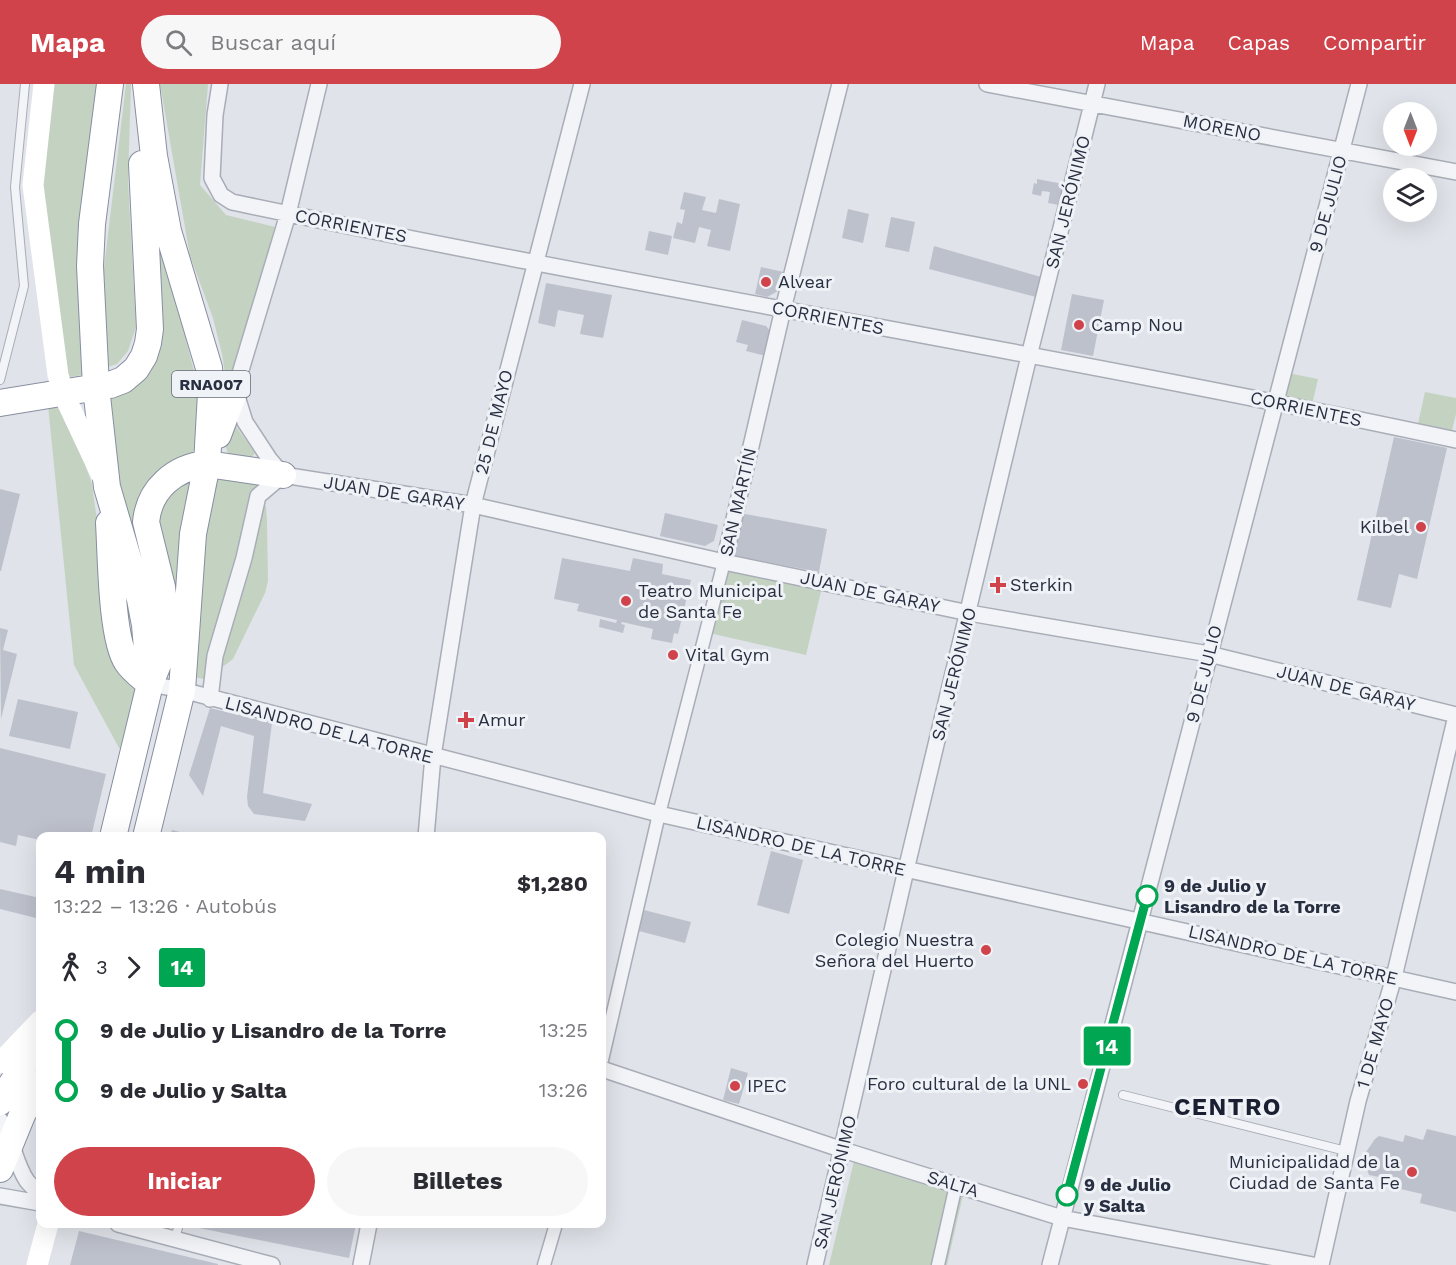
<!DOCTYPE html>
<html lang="es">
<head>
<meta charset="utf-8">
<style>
  body { margin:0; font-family:"Work Sans",sans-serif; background:#f7f7f7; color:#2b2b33; height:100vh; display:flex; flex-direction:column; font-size:22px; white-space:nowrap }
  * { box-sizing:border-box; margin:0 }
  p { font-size:20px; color:#7c7c81 }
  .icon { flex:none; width:33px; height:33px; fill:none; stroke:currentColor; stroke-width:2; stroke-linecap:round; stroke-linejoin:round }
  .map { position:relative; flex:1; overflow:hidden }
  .drawer { position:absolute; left:36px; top:748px; width:570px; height:396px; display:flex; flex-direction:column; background:#fff; border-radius:12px; box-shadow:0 6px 24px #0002 }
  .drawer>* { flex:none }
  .badge { padding:0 12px; border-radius:4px; font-size:21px; line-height:39px }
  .needle { width:39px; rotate:180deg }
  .buttons { position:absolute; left:1383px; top:18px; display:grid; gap:12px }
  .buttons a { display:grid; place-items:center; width:54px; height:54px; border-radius:50%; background:#fff; box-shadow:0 6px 24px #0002; font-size:30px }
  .map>.badge { position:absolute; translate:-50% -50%; box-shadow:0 0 0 3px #fff }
  .legs { display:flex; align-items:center; gap:9px; height:66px; padding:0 18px; font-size:20px }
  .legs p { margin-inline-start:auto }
  .head { display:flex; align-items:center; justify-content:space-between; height:102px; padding:0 18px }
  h1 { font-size:33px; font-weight:700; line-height:45px }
  .button { display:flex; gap:12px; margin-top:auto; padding:12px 18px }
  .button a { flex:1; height:69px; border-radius:36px; background:#d0434b; color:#fff; font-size:24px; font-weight:700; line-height:69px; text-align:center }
  .button a+a { background:#f7f7f7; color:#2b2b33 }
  ul { padding:0 18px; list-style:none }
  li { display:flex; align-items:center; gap:21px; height:60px; font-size:22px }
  li i { display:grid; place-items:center; width:9px; height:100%; margin:0 8px; background:currentColor }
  li i::after { content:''; width:15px; height:15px; margin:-8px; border:4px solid; border-radius:50%; background:#fff }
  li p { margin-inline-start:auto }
  li:first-child i { background:linear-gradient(#0000 50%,currentColor 0) }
  li:last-child i { background:linear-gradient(currentColor 50%,#0000 0) }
  header { display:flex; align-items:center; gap:36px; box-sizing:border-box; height:84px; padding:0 30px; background:#d0434b; color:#fff }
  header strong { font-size:28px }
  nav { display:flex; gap:33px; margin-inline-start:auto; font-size:21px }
  .search { width:420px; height:54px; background:#f7f7f7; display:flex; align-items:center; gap:15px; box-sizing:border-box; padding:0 21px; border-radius:33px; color:#7c7c81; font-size:22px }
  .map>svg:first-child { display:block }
</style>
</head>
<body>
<header>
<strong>Mapa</strong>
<div class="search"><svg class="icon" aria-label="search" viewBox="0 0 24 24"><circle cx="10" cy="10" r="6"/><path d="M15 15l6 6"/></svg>Buscar aquí</div>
<nav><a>Mapa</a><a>Capas</a><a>Compartir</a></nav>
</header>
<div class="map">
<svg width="1456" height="1181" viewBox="0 0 1456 1181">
  <rect width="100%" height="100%" fill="#e0e3e9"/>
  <path fill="#c4d3c1" d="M54,0H101L79,185L82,291L63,294L40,86Z
    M126,0H131L128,97L136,243L128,267L117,280L105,284L104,184Z
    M160,0H208L200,101L226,131L275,143L228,310L222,270L213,234L190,172Z
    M158,149L194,287L197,310V361L192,369L174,378L150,398L154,531L116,400L108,317C123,310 139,301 150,288C166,269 159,177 158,149Z
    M1288,289L1318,295L1312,321L1281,315Z
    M1425,308L1456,314V330L1451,351L1417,344Z
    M48,321L60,325L70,338L92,400L103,481L135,602L132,630L123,665L119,664L74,581Z
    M232,337L255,369L250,375H230L225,361Z
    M218,390L260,400L204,595L193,593L209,426Z
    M190,395L185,424L176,528C169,500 147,434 167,411C173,405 183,400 190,395Z
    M260,414L266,423L267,437L268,497L265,509L233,575L217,587Z
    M726,482L822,503L806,571L709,549Z
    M854,1077L963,1111L947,1181H829Z"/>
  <path fill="#bdc1cc" d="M1037,95L1063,100L1059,121L1048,119L1050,108L1042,107L1041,112L1032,110L1034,99L1037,100Z
    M684,108L706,113L702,126L716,129L719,115L740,120L730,167L707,162L711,146L699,143L695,159L673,154L677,138L682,140L685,126L680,125Z
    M848,125L869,130L863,159L842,154Z
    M891,133L915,138L909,168L885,163Z
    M649,147L672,152L668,171L645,166Z
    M934,162L1041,193L1036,213L929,185Z
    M761,183L784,188L780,206L767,213L755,210Z
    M546,199L612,211L603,254L580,250L584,231L558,226L555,243L538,239Z
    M1072,210L1104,216L1093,272L1061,266Z
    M742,236L766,242L772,249L766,272L746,267L748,261L736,258Z
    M1394,353L1447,364L1417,495L1399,490L1391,524L1357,516Z
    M0,405L20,410L1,487H0Z
    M665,429L718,441L714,457L705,462L660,452Z
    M740,429L827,445L819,488L731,471Z
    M562,474L630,487L633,474L663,480L662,490L691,496L678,550L674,549L672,559L651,555L653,545L622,538L621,540L625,541L623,549L599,543L600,535L616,539L617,536L577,527L579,520L554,515Z
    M717,506L727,508L725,518L715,516Z
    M0,544L8,546L3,566L17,570L1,635Z
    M18,615L78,628L70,665L9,652Z
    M210,624L272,639L263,709L312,720L305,737L254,730L248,722L247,713L254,652L221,642L203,712L189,691Z
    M0,664L106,690L91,753H40V756L18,751L16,762L0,758Z
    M172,746L196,752L195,753H170Z
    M771,767L803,776L789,830L757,821Z
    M0,805L40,814V835L0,825Z
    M640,825L691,838L685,859L635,846Z
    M731,984L748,989L739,1020L723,1016Z
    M1427,1045L1456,1052V1128L1420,1119L1422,1110L1392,1103L1394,1096L1369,1091L1367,1086L1366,1068L1375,1055L1379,1052L1403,1058L1405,1051L1423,1056Z
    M195,1140H356L349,1174L194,1143Z
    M79,1147L218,1180V1181H70Z"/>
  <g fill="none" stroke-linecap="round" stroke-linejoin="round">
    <defs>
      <path id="service" d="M0,296L24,202L15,103L25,0
        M1123,1011L1346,1067
        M175,1155L179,1140"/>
      <path id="pedestrian" d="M602,976L659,730L724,478
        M544,1181L556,1140
        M938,1181L956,1101"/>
      <path id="minor" d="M220,0L215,31L212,94L221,111L232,118C639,204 1050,269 1456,356
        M987,0L1456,88
        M283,391L473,421L724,478L969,529L1209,570L1456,631
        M283,391L270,376L245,338L235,306L288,130L319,0
        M724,478L783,225L840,0
        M150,600L182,606L659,730L1456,908
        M210,615L215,572L244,474L258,412L283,391
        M426,753L433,672L473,421L582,0
        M602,985L843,1066L1062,1134L1313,1181
        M0,1036C13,1054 14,1078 27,1097C31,1102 36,1106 40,1110
        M0,1112L40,1119
        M118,1140L272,1181
        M361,1181L369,1140
        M815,1181L906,786L1029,272L1097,0
        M1050,1181L1359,0
        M1321,1181L1358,1017L1394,893L1456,632"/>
      <path id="trunk" d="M110,0L92,140L90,182L96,303L107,403L140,515L145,541L150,600
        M0,319L110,301L123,296L136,285L144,272L148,259L150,245L142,80
        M218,351L235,306
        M109,439C111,469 111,555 127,578C133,587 142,593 150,600
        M113,753L150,600L160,575L163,561L165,530L162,503L146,438C149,405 175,383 207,380L283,391
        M146,753L182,606L193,450L207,380L211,309L209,284L168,147L154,72L146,0
        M0,1018L40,956
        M0,1085L22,1031L40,999"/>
    </defs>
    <use href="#service" stroke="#a9adb7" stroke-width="10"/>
    <use href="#pedestrian" stroke="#a9adb7" stroke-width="15"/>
    <use href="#minor" stroke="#a9adb7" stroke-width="18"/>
    <use href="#trunk" stroke="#878ea0" stroke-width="28"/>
    <use href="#service" stroke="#f2f4f7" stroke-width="8"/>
    <use href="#pedestrian" stroke="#f2f4f7" stroke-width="12"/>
    <use href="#minor" stroke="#f2f4f7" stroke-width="15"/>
    <path stroke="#fff" stroke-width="21" d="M44,0L33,101L58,291L63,309L101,390
      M0,979L40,937
      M37,1181L48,1140"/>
    <use href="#trunk" stroke="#fff" stroke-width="26"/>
  </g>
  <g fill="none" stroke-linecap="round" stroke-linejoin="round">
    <defs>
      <path id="line-1" d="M1067,1111L1147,812"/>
    </defs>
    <use href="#line-1" stroke="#fff" stroke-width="14"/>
    <use href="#line-1" stroke="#00a651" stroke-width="9"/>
  </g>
  <g fill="#d0434b" stroke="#eff2f6" stroke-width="2">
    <circle cx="766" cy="198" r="6"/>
    <circle cx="1079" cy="241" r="6"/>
    <circle cx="1421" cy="443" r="6"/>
    <path d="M995 492h6v6h6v6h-6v6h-6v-6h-6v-6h6z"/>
    <circle cx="626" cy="517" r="6"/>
    <circle cx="673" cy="571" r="6"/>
    <path d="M463 627h6v6h6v6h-6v6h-6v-6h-6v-6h6z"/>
    <circle cx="986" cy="866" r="6"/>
    <circle cx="1083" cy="1000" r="6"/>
    <circle cx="735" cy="1002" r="6"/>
    <circle cx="1412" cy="1088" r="6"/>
  </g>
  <g fill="#fff" stroke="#00a651" stroke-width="3">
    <circle cx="1147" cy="812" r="10"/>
    <circle cx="1067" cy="1111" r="10"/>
  </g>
  <g text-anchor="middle" stroke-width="6" stroke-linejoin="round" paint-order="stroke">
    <rect fill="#eff2f6" stroke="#646a77" stroke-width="1.5" x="172" y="287" width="78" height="26" rx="4.5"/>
    <g font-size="16" font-weight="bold" fill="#282f41">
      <text x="211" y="306">RNA007</text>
    </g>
    <g font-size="18" fill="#282f41" stroke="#eff2f6">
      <text transform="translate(1222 44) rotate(11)" y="6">MORENO</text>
      <text transform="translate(1068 118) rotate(-76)" y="6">SAN JERÓNIMO</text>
      <text transform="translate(1328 120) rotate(-75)" y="6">9 DE JULIO</text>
      <text transform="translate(351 142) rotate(11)" y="6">CORRIENTES</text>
      <text transform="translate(828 234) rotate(11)" y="6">CORRIENTES</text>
      <text transform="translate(1306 325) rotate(12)" y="6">CORRIENTES</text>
      <text transform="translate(494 338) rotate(-76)" y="6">25 DE MAYO</text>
      <text transform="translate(394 409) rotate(9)" y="6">JUAN DE GARAY</text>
      <text transform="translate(738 418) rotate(-77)" y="6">SAN MARTÍN</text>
      <text transform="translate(870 508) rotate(12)" y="6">JUAN DE GARAY</text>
      <text transform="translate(954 590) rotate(-76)" y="6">SAN JERÓNIMO</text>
      <text transform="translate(1204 590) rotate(-76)" y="6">9 DE JULIO</text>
      <text transform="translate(1346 604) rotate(14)" y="6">JUAN DE GARAY</text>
      <text transform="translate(329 646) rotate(15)" y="6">LISANDRO DE LA TORRE</text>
      <text transform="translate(801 762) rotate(13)" y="6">LISANDRO DE LA TORRE</text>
      <text transform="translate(1293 871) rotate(13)" y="6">LISANDRO DE LA TORRE</text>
      <text transform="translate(1375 959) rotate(-74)" y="6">1 DE MAYO</text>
      <text transform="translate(835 1098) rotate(-77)" y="6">SAN JERÓNIMO</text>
      <text transform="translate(953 1100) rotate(17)" y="6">SALTA</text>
    </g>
    <g font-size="18" fill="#282f41" stroke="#eff2f6" text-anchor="start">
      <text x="778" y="204">Alvear</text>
      <text x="1091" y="247">Camp Nou</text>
      <text x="1409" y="449" text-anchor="end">Kilbel</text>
      <text x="1010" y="507">Sterkin</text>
      <text x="638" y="513">Teatro Municipal<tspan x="638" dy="21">de Santa Fe</tspan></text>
      <text x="685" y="577">Vital Gym</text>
      <text x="478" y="642">Amur</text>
      <text x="974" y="862" text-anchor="end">Colegio Nuestra<tspan x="974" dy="21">Señora del Huerto</tspan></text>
      <text x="1071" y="1006" text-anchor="end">Foro cultural de la UNL</text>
      <text x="747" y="1008">IPEC</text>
      <text x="1400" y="1084" text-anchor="end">Municipalidad de la<tspan x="1400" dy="21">Ciudad de Santa Fe</tspan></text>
    </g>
    <g font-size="18" font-weight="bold" fill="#282f41" stroke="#eff2f6" text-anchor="start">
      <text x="1164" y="808">9 de Julio y<tspan x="1164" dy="21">Lisandro de la Torre</tspan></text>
      <text x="1084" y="1107">9 de Julio<tspan x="1084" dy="21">y Salta</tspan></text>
    </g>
    <g font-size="24" font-weight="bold" letter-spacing="1.5" fill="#1a2031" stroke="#eff2f6">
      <text x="1228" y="1031">CENTRO</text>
    </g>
  </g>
</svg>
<div class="buttons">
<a><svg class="needle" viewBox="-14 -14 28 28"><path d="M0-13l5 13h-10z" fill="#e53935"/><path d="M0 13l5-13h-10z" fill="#7c7c81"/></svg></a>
<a><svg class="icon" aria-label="layers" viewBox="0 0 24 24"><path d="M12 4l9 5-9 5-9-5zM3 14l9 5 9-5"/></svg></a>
</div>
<b class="badge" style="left:1107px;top:962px;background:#00a651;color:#fff">14</b>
<section class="drawer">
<div class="head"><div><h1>4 min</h1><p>13:22 – 13:26 · Autobús</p></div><b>$1,280</b></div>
<div class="legs"><svg class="icon" aria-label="walk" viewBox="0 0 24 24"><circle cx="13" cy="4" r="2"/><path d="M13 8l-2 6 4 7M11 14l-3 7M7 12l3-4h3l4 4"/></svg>3<svg class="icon" aria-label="forward" viewBox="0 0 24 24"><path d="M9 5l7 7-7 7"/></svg><b class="badge" style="background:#00a651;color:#fff">14</b></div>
<ul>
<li><i style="color:#00a651"></i><b>9 de Julio y Lisandro de la Torre</b><p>13:25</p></li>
<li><i style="color:#00a651"></i><b>9 de Julio y Salta</b><p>13:26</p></li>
</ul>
<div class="button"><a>Iniciar</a><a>Billetes</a></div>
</section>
</div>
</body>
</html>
